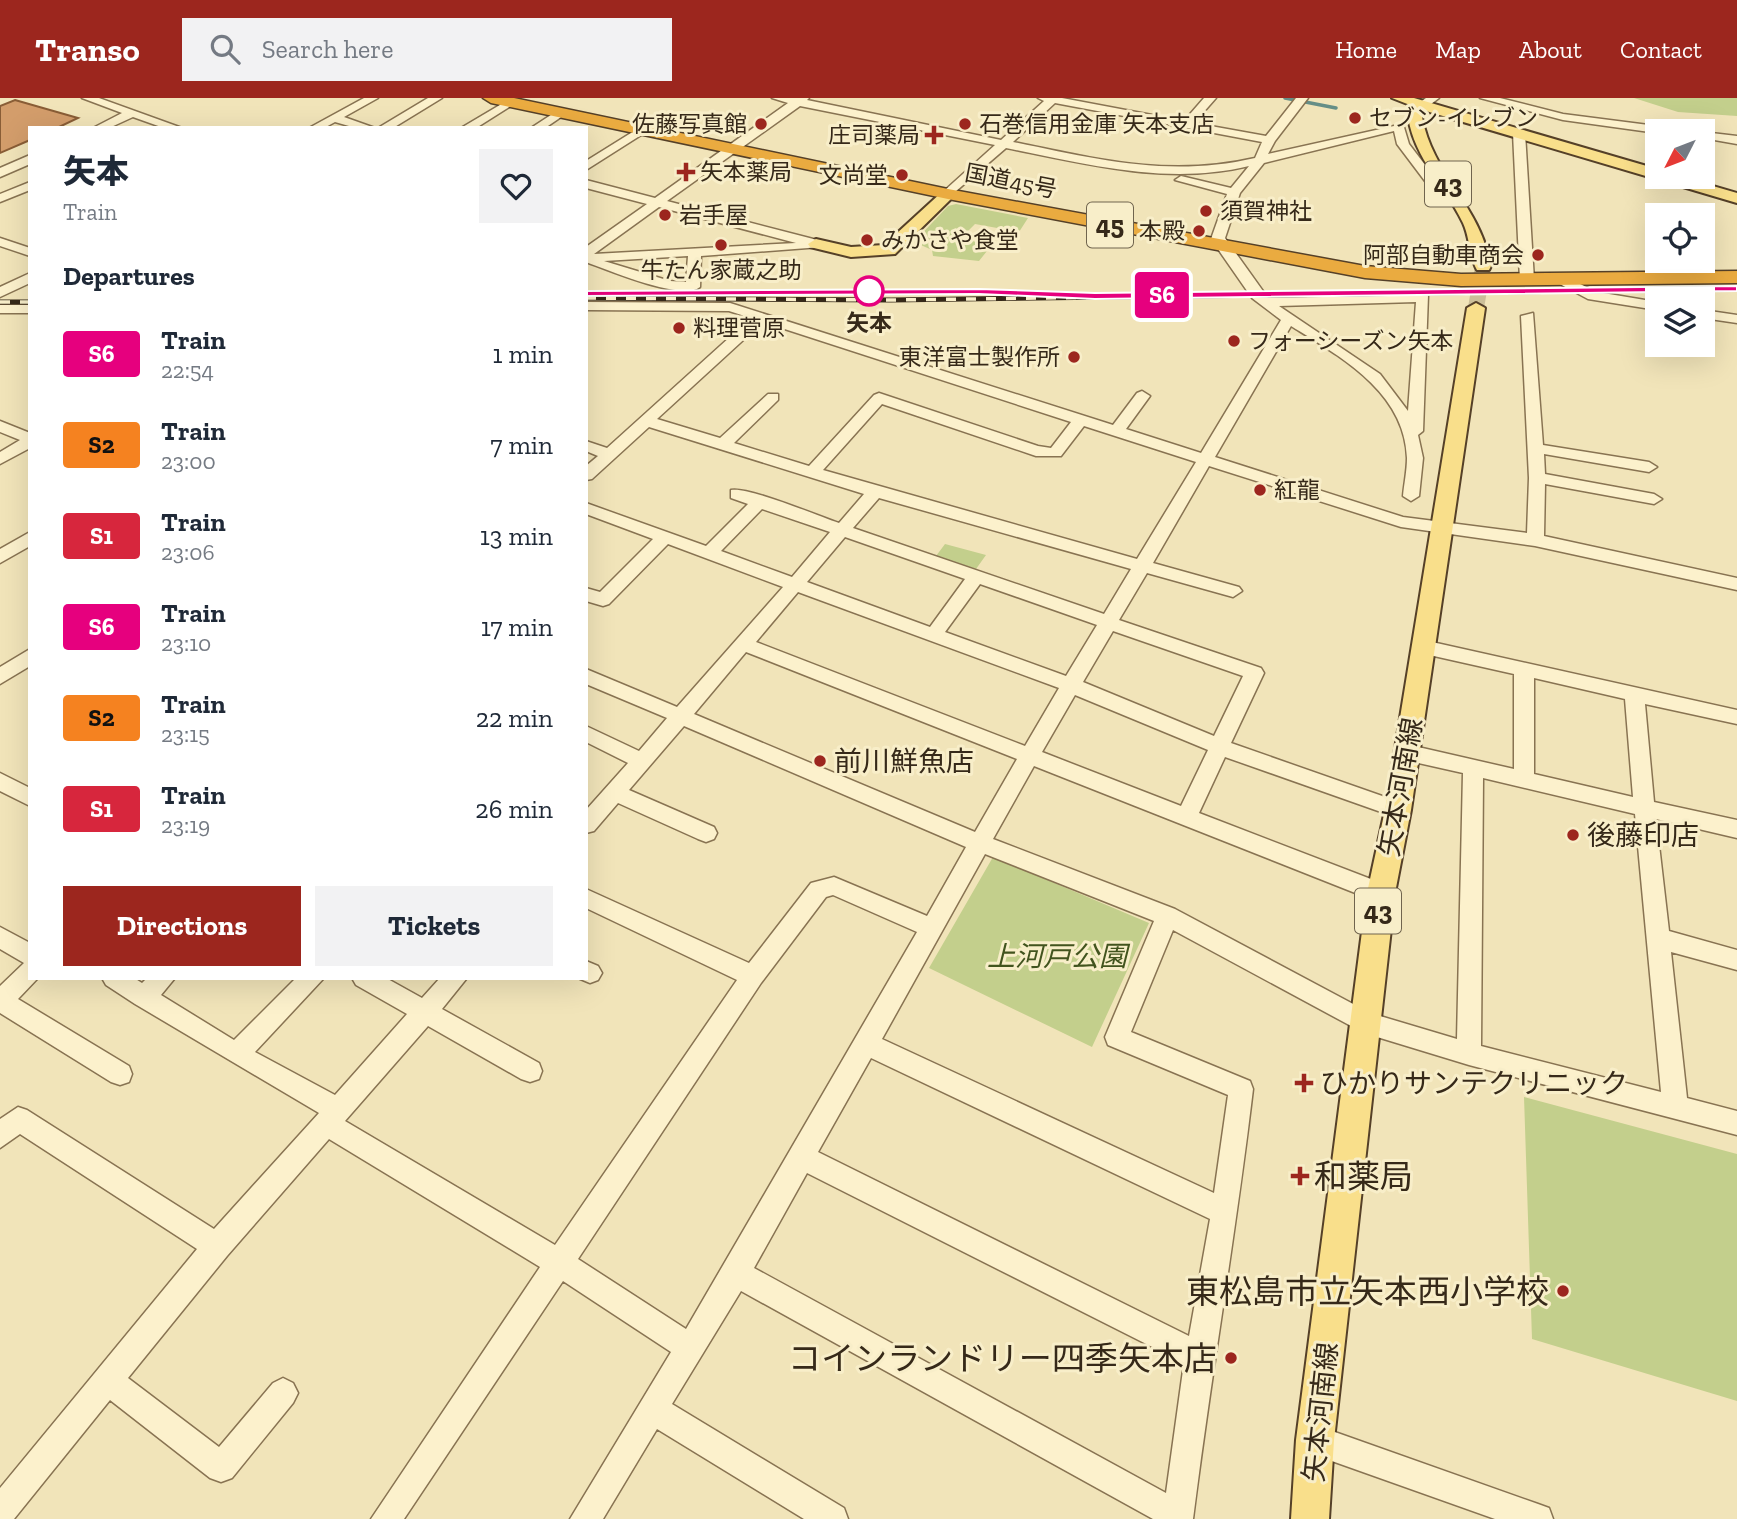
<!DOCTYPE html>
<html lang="en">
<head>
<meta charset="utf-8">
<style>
  body { margin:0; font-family:"Zilla Slab","Noto Sans JP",serif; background:#f2f2f3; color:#1f2937; height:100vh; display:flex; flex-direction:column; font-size:26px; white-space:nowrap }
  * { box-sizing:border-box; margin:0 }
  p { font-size:23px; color:#747a83 }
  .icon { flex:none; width:38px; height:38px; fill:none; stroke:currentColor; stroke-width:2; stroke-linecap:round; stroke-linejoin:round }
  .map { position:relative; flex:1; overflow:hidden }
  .sheet { position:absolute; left:28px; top:28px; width:560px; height:854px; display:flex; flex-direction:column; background:#fff; border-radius:0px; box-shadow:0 7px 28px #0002 }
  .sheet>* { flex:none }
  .badge { padding:0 14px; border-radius:5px; font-size:24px; line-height:46px }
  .needle { width:46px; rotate:228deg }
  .controls { position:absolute; left:1645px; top:21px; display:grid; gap:14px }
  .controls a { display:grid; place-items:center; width:70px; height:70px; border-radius:0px; background:#fff; box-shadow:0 7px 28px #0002; font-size:35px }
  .map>.badge { position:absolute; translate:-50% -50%; box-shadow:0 0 0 4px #fff }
  h2 { padding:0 35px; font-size:26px; line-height:63px }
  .round { display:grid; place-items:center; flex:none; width:74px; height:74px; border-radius:0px; background:#f2f2f3 }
  .summary { display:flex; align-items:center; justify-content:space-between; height:119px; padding:0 35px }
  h1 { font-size:33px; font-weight:800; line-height:52px }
  .cta { display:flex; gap:14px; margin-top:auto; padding:14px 35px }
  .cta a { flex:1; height:80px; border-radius:0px; background:#9c261e; color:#fff; font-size:28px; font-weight:800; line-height:80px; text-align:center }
  .cta a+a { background:#f2f2f3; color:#1f2937 }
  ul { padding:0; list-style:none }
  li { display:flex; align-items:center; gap:21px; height:91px; padding:0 35px }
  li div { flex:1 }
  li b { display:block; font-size:26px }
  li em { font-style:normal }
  li .badge { min-width:77px; font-weight:700; text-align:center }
  header { display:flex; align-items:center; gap:42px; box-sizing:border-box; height:98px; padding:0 35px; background:#9c261e; color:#fff }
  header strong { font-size:33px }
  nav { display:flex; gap:38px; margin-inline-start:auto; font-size:24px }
  .search { width:490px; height:63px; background:#f2f2f3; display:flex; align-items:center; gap:18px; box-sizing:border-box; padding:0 24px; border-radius:0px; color:#747a83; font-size:26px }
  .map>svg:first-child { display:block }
</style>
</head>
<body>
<header>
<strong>Transo</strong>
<div class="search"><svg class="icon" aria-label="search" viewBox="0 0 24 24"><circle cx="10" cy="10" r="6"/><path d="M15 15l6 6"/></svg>Search here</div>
<nav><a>Home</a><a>Map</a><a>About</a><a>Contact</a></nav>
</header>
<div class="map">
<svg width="1737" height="1421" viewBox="0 0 1737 1421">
  <rect width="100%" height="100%" fill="#f1e4b9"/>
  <path fill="#c3cf8c" d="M1634,0H1737V18L1678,14Z
    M956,106L1028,120L1019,134L975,126L961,140L991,148L979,163L933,158L932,152L914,144L948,108Z
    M945,446L986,457L976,471L936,458Z
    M993,759L1149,825L1092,949L929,870Z
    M1524,999L1737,1056V1303L1532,1241Z"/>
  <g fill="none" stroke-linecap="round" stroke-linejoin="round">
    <path stroke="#658e87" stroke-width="3.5" d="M1285,0L1336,10"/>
  </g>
  <path fill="#d39d6b" stroke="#895d36" stroke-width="2" d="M15,2L78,20L57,30H30V42L0,55V8Z"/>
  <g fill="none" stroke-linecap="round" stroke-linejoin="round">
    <path stroke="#ccbf99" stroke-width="16" stroke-dasharray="16 8" stroke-linecap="butt" d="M1476,210L1483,168"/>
    <defs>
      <path id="minor" d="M82,0H99L182,30H164L133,19L109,30H93L122,15Z
        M364,0H378L344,19L375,30H356L335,24L324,30H309Z
        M428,0H442L393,30H378Z
        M772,0H809L807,2L1001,42L1044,3L1038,0H1062L1184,23L1204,0H1216L1194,25L1266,38L1296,0H1308L1275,43L1268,56L1403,26L1409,46L1448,97V103H1440L1397,46L1394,33L1264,65L1240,95L1225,140L1268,200L1428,197L1423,333L1418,337L1423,360L1419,398L1411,403L1403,398C1404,386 1407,373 1407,360C1405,294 1341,259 1291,228L1215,359L1403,419L1527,435L1529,380L1521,218L1533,215L1543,347L1649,364L1657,369L1649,374L1544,356L1545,376L1654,396L1662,401L1654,406L1545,386L1544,438L1737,480V492L1535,448L1401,429L1209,368L1153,465L1239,489L1242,493L1233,499L1147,475L1119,522L1261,570L1264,575L1231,645L1405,706L1409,712L1405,718L1398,720L1225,659L1199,715L1389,788L1392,795L1389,802L1381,804L1373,802L1034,668L993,741L1175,811L1370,915L1457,941L1463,675L1405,662L1398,659L1395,654L1398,649L1405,646L1514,671V576L1416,554L1414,549L1416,544L1423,542L1737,612V626L1645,606L1654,704L1737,722V740L1656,721L1669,833L1737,852V872L1671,854L1687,1000L1737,1013V1037L1469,967L1364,935L1173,832L1131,934L1250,983L1253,991C1236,1135 1211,1277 1193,1421H1153L741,1193L672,1306L844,1410L848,1421H804L657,1331L603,1421H570L671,1254L563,1183L404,1421H371L540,1169L329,1041L227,1158L128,1280L219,1349L273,1285L283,1280L293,1285L298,1295L293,1305L232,1380L221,1384L210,1380L110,1302L14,1421H0V1390L197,1151L20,1036L0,1050V1021L18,1009L27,1012L214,1131L319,1015L135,906L106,887L102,880H134L142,885L147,880H175L161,897L234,942L296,880H324L255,954L335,997L407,916L356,887L352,880H386L422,900L440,880H467L442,911L539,965L542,973L539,981L530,984L521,981L428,928L345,1023L555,1147L737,882L586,810V791L749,865L811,785L834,779L927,818L966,749L684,628L629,692L714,729L717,735L714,741L706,744L698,741L618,705L594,733L586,735V712L628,665L586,644V628L639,653L667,620L586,586V571L677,609L783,489L668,446L609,506L603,508L586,503V490L600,494L653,441L586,416V405L706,448L748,406L731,400V392C747,388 818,418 839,425L864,396L649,329L592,381L586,382V368L598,358L586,353V343L607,350L751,220L729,213L586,212V204L730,205L1113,327L1137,295L1142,293L1150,298L1126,331L1201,355L1281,222L1252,200L1211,141L1227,96L1175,82L1181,78L1231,90L1249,68C1167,88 1087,66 1006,50L948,100L944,99V93L995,47L800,8L667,103L821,143V149L701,158L700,189C682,204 603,170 586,164V149L647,106L586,90V82L655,100L788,5ZM1055,5L1262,44L1255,60C1169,80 1096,61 1013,44ZM659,109L796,145L594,156ZM688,158L686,184L670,183L604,163ZM1416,204L1408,313L1380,276L1279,208ZM763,224L1071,324L1051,350L1038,348L879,295L874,297L809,368L734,345L778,302V296H768L720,340L657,321ZM882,306L1036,358H1061L1084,328L1196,364L1137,461L823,372ZM879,400L1131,471L1104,516L853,430ZM762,411L830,434L792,479L721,453ZM845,439L965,481L930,529L807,484ZM980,486L1097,527L1066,578L945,534ZM798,494L1059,590L1025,648L756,544ZM1113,533L1243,578L1214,638L1083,584ZM746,554L1017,661L975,734L694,616ZM1534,580L1625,601L1633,699L1534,676ZM1075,597L1208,652L1181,708L1042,654ZM1483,680L1635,716L1661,994L1481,948ZM985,756L1154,823L1105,939L1108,947L1228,997L1214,1095L882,941ZM833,797L917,834L686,1231L578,1161L761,885L826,799ZM871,960L1210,1121L1189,1238L818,1054ZM807,1075L1184,1265L1166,1395L754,1170Z
        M1426,0H1439L1427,9H1419V5Z
        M1480,0H1500L1563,16L1672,30L1678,33L1657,35L1563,22Z
        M510,1L516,4L514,6L476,30H461Z
        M557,13L567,15L545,30H531Z
        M639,30L649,32L586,72V63Z
        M1519,32L1525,35L1534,182L1527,186L1520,182L1513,35Z
        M1703,34L1737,38V46L1703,40Z
        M30,57V66L0,79V70Z
        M30,84V92L0,104V96Z
        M0,140L30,150V158L0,148Z
        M30,175V185L0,199V189Z
        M1561,177L1597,194L1657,204V212L1588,201L1556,184V178Z
        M0,207H30V215H0Z
        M1703,212L1737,217V225L1703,220Z
        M0,323L30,335V350L0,366V354L20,342L0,334Z
        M30,434V448L0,465V451Z
        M30,551V568L0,586V569Z
        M0,675L30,690V708L0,693Z
        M0,829L30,845V880H38L18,901L129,968L132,976L129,984L120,987L111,984L0,915V888L24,865L0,851Z
        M586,863L598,868L602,875L598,882L590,885L578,880H586Z
        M1315,1327L1538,1406L1549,1410L1553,1421H1495L1315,1357L1304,1353L1300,1342L1304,1331Z"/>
      <path id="major" d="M1392,0H1414L1657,71V79H1682L1737,95V105L1426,13L1422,19C1433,78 1479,105 1491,168L1489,172H1477C1469,158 1470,140 1463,125C1445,87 1415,62 1408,19L1415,9Z
        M948,91L956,96L953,99L895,156L851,159L810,149L808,146L816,141L851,149L884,147L943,93Z
        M1476,205L1485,210L1411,712L1395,795L1334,1342L1329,1421H1291L1296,1342L1367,795L1385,712L1467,210Z"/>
      <path id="highway" d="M483,0H514L948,91L1365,168L1461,176L1737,173V185L1461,188L1365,180L948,101L491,5Z"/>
    </defs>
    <use href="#minor" stroke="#887352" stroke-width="3"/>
    <use href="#major" stroke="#554028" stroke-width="4"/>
    <use href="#highway" stroke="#554028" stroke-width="3"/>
    <use href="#minor" fill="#fcf1cc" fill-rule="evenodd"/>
    <use href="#major" fill="#f9df8b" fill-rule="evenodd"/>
    <use href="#highway" fill="#eaab40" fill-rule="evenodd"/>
    <defs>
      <path id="rail" d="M586,200L891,202L1737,191
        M0,204H30"/>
    </defs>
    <use href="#rail" stroke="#362919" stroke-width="5"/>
    <use href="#rail" stroke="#f8eec9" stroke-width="3.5" stroke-dasharray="10" stroke-linecap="butt"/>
  </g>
  <path fill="#e6007e" stroke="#fff" stroke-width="2" d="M1737,188V193L1095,201L979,196L586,198L582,195L586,193L979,191L1095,195Z"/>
  <g fill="#9c261e" stroke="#f8eec9" stroke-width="2.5">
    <circle cx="1355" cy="20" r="7"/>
    <circle cx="761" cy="26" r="7"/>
    <circle cx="965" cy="26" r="7"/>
    <path d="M930.5 26.5h7v7h7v7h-7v7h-7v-7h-7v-7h7z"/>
    <path d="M682.5 63.5h7v7h7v7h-7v7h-7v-7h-7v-7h7z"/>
    <circle cx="902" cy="77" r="7"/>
    <circle cx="1206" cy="113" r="7"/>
    <circle cx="665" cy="117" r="7"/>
    <circle cx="1199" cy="133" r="7"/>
    <circle cx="867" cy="142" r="7"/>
    <circle cx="721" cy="147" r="7"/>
    <circle cx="1538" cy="157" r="7"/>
    <circle cx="679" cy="230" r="7"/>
    <circle cx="1234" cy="243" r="7"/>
    <circle cx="1074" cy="259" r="7"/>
    <circle cx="1260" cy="392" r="7"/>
    <circle cx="820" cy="663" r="7"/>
    <circle cx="1573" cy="737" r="7"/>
    <path d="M1300.5 974.5h7v7h7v7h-7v7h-7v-7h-7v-7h7z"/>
    <path d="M1296.5 1067.5h7v7h7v7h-7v7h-7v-7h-7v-7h7z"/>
    <circle cx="1563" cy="1193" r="7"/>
    <circle cx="1231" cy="1260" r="7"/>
  </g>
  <circle fill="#fff" stroke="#e6007e" stroke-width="3.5" cx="869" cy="193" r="14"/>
  <g text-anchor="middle" stroke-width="6" stroke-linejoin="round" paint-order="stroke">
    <g font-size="23" fill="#362919" stroke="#f8eec9" text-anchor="start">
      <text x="1369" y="28">セブン-イレブン</text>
      <text x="747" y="34" text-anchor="end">佐藤写真館</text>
      <text x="979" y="34">石巻信用金庫 矢本支店</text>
      <text x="920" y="45" text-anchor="end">庄司薬局</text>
      <text x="700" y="82">矢本薬局</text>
      <text x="888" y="85" text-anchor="end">文尚堂</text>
      <text x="1220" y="121">須賀神社</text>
      <text x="679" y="125">岩手屋</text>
      <text x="1185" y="141" text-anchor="end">本殿</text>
      <text x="881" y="150">みかさや食堂</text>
      <text x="1524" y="165" text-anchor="end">阿部自動車商会</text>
      <text x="721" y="180" text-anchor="middle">牛たん家蔵之助</text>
      <text x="693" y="238">料理菅原</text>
      <text x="1248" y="251">フォーシーズン矢本</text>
      <text x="1060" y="267" text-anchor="end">東洋富士製作所</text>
      <text x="1274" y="400">紅龍</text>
    </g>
    <g font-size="23" fill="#362919" stroke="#f8eec9">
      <text transform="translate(1011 83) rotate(11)" y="8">国道45号</text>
    </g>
    <g font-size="23" font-weight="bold" fill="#362919" stroke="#f8eec9">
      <text x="869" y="233">矢本</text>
    </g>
    <g fill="#f8eec9" stroke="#70644e" stroke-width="2">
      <rect x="1425" y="63.5" width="46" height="45" rx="5"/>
      <rect x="1087" y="104.5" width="46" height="45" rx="5"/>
      <rect x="1355" y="790.5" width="46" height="45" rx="5"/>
    </g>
    <g font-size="26" font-weight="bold" fill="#362919">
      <text x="1448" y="95">43</text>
      <text x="1110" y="136">45</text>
      <text x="1378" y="822">43</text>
    </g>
    <g font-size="28" fill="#362919" stroke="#f8eec9" text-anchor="start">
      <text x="834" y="673">前川鮮魚店</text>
      <text x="1587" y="747">後藤印店</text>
      <text x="1320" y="995">ひかりサンテクリニック</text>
    </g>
    <g font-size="28" fill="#362919" stroke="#f8eec9">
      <text transform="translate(1400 689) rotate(-80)" y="10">矢本河南線</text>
      <text transform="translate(1320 1314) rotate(-84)" y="10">矢本河南線</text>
    </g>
    <g font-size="28" font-style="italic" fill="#42541e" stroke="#f8eec9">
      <text x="1057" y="868">上河戸公園</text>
    </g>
    <g font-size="33" fill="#362919" stroke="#f8eec9" text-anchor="end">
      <text x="1314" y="1090" text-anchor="start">和薬局</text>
      <text x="1549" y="1205">東松島市立矢本西小学校</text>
      <text x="1217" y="1272">コインランドリー四季矢本店</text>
    </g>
  </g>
</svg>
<div class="controls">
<a><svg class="needle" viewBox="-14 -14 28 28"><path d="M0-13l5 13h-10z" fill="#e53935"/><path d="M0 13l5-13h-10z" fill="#747a83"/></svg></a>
<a><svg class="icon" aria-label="locate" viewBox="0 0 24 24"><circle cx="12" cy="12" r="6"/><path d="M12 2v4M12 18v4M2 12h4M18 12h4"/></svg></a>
<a><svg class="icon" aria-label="layers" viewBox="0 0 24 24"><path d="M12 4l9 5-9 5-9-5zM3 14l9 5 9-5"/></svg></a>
</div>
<b class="badge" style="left:1162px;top:197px;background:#e6007e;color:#fff">S6</b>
<section class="sheet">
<div class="summary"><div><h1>矢本</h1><p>Train</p></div><a class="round"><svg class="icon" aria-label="heart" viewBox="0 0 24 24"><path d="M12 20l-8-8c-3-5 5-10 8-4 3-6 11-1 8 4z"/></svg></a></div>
<h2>Departures</h2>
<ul>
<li><span class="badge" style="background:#e6007e;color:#fff">S6</span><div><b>Train</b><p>22:54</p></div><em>1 min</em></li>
<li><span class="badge" style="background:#f58220;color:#111">S2</span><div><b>Train</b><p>23:00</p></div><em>7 min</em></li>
<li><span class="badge" style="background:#d7263d;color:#fff">S1</span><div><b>Train</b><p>23:06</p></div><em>13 min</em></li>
<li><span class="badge" style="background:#e6007e;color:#fff">S6</span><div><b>Train</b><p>23:10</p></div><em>17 min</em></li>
<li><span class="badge" style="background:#f58220;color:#111">S2</span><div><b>Train</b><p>23:15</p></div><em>22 min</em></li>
<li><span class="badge" style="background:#d7263d;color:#fff">S1</span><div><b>Train</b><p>23:19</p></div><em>26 min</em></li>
</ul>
<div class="cta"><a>Directions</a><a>Tickets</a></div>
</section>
</div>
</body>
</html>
